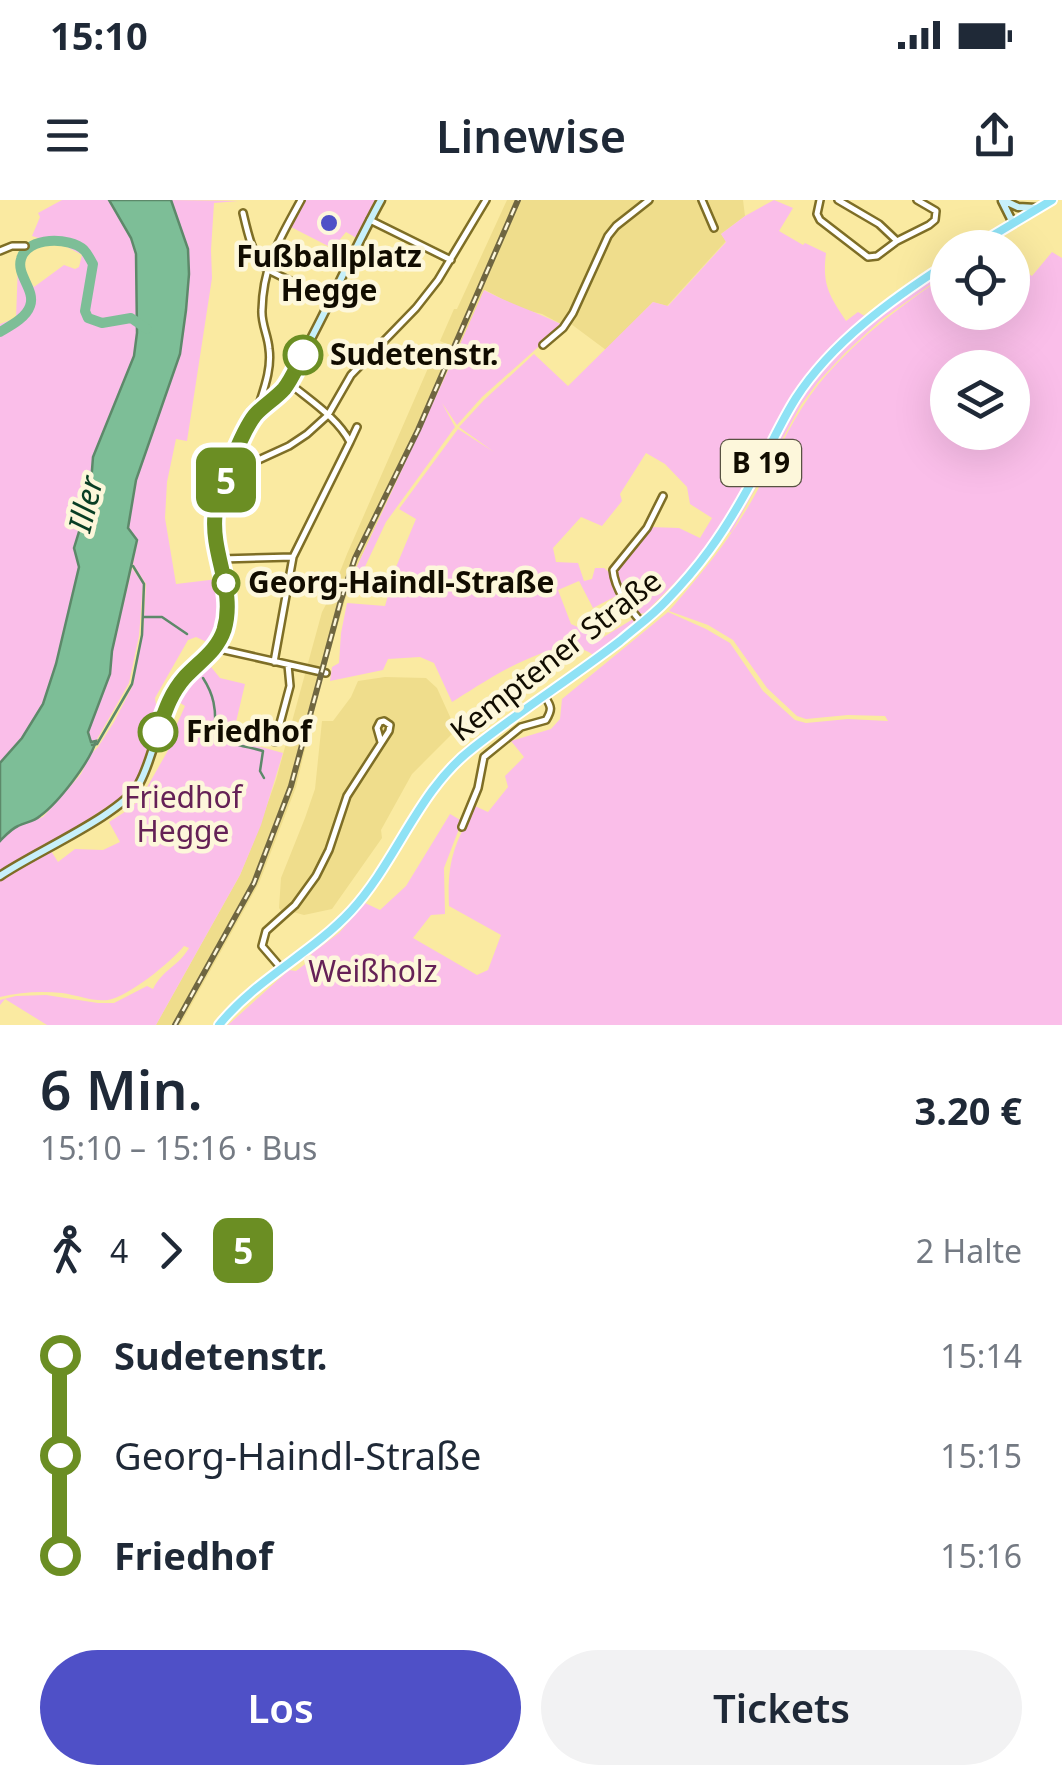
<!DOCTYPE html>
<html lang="de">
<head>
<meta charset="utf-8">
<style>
  body { margin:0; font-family:"Noto Sans",sans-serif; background:#f2f2f3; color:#1f2937; height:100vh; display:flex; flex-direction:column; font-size:38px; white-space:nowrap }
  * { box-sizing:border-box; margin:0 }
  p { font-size:32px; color:#747a83 }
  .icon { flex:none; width:55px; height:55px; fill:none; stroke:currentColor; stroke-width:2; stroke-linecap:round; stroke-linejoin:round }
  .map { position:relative; height:825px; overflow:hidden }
  .side { display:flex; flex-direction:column; background:#fff; flex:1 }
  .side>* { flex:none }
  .badge { padding:0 20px; border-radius:15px; font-size:35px; line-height:65px }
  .buttons { position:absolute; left:930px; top:30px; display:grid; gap:20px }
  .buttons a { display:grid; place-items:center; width:100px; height:100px; border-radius:50%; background:#fff; box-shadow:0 10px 40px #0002; font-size:50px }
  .map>.badge { position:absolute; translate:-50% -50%; box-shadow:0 0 0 5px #fff }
  .legs { display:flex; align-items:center; gap:15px; height:110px; padding:0 40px; font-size:32px }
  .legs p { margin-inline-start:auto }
  .headline { display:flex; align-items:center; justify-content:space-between; height:170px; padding:0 40px }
  h1 { font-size:55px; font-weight:600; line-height:75px }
  .button { display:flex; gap:20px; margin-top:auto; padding:20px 40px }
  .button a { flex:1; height:115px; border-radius:60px; background:#4f50c7; color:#fff; font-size:40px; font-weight:600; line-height:115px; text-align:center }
  .button a+a { background:#f2f2f3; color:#1f2937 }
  ul { padding:0 40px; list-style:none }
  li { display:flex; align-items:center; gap:35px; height:100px; font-size:38px }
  li i { display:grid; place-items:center; width:15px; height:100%; margin:0 12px; background:currentColor }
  li i::after { content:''; width:25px; height:25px; margin:-12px; border:8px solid; border-radius:50%; background:#fff }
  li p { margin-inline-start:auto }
  li:first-child i { background:linear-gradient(#0000 50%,currentColor 0) }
  li:last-child i { background:linear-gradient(currentColor 50%,#0000 0) }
  .status { display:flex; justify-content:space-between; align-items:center; height:70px; padding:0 50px; background:#fff; direction:ltr }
  .status svg { height:28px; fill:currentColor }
  header { display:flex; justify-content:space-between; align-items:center; height:130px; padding:0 40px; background:#fff; font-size:45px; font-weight:600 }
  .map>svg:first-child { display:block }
</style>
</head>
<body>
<div class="status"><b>15:10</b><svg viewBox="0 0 49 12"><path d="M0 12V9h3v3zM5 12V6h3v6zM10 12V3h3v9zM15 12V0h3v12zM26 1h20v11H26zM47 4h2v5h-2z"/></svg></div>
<header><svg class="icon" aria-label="menu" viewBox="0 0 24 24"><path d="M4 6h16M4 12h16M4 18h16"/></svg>Linewise<svg class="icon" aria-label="share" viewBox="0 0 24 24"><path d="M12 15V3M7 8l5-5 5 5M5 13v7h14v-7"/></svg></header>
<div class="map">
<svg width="1062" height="825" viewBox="0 0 1062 825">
  <rect width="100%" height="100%" fill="#faeaa1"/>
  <path fill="#efdd8c" d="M507,0H743L745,16L721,34L726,41L667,106L653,102L606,150L567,121L563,125L542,114L521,109L485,90L458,149L440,141L454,109H457Z
    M439,143L457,151L352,377L320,486L296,587L259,683L180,825H156L240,675L254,641L276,580L322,412L330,397L347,354Z
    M385,477L426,478L437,488L456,530L412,574L381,630L382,638L332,709L304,715L293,712L286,717L279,708L281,678L305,618L315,589L322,521H333L351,497L358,481Z"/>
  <path fill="#fabee9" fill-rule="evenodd" d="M62,0H109L131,38L136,54L137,133L134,156L93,257L90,296L74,348L79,367L56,464L43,504L22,538L0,563V124L16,118L18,64L34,87L64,65L75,69L79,67L82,55L65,46L32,36L40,17L38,13Z
    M171,0L238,1L214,3L211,50L212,78L187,241L176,239L167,282L165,318L176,384L218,379L221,394L218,395L219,405H224L223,425L213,447L208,446L209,443L196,437L188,440L155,498L157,511L142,568L133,585L120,598L48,646L58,662L75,649L103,650L120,642L109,622L131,608L142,596L178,533L174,531L185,506L174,499L187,479L207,462L220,478L245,484L232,539L283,553L261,625L240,675L156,825H47L5,799L0,805V800L16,796L46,795L98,803H114L147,786L153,789C164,768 178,767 189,748L184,746C171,762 128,797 108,800C93,802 77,795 62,793C41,791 21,792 0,797V641L18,626L43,617L81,574L90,555L98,547L114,522L133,485L143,434L146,384L133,364L137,340L127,329L136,280L186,110L189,74L188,49Z
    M303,0H379L358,39L346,32L336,44L332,43L330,47L289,26Z
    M774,0L793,8L779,31L803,45L805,43L826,53C822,85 829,95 846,121L858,112L868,118L807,177L722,328L698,359L645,413L639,414L620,388L615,370L650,327L679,328L700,338L712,318L690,304L687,287L665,264L646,253L620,294L622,301L602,326L581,317L553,348L556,362L578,363L584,381L592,379L595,368H604L610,373L618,395L593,408L579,381L558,390L571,424L602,438L633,419L634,423L593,455C561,428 483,483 452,502L434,463L420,457L388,459L383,470L330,481L332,467L339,463L341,433L347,403L385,406L396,367L416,319L399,309L458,229L494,252L459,227L484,200L534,154L568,186L653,102L668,106L726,42L721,34L745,16Z
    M1052,52L1062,58V825H228L289,770L296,771L313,758L311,754L339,733L365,703L380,710L406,686L450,614L462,621L444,668L445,714L431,715L413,738L477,775L488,770L501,735L449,706C447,661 454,645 475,606L488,612L508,587L505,576L524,557L511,541L551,529L560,519L562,499L668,412L706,429L730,443L763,491L795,520L806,523L848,519L888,521L885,516L848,515L806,519L797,516L767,488L733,440L708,425L669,411C702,373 732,337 756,293C776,257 792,218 818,185C853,142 901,105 947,75L948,112H1012L1013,70L1021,69L1032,76ZM948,168H1012V232H948Z
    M947,70V73L881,120L845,153L818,182L801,205L731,333L728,330C752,288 771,242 798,201C832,149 894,101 947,70Z
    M484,90C510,104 537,112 563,125L482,197L457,225L442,203L455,227L386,322L362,373L352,377L457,151L463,153L458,149Z
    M132,368L143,384L139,436L129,483L96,541L91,542L88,532L110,474L112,451Z"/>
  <path fill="#7dbe97" stroke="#5d896a" stroke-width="2.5" d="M109,0H171L188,49L189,74L186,110L180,154L136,280L128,328L137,340L112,451L110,474L88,532L91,542L96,541C90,562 58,603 40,616C33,622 26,622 18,626C11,629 5,636 0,641V563L22,538L43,504L56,464L79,367L74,348L90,296L93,257L134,156L137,133L136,54L131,38Z"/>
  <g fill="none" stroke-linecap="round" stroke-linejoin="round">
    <path stroke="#5d896a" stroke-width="2.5" d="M144,417H162L187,434
      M203,478C214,495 216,509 215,528C234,548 239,544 263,551L260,571L264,578
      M92,545L97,544L132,484L142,435L144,384L133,366"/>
    <path stroke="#7dbe97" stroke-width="10" d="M0,132C10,126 26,118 30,106C36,90 16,75 21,59C27,36 70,37 84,50C88,54 90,59 93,64L85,111L88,118L102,123L131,118L147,129"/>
    <defs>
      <path id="street" d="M702,0L714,28
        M820,0L817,14L820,20L868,57L877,56L897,41L929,25L935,20L936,11L917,0
        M838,0L879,24L897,41
        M243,13C247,30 252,54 264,67C270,73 319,93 331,100
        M370,20L451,60
        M0,51L12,46H25
        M543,145L563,128L573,113L608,36L616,26L649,0
        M257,211C263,191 272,170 269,149C268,135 261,124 262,110C263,64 280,39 301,0
        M350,242L357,227
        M234,260L252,263L289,246L307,234L328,215L351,175L416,108L438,80L486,0
        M221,359L293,357
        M642,423C629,408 615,390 613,370L647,328L663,296
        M215,448L326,473
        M274,462L293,357L350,242C337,217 309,200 288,182
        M275,542L290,486L288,465
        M462,627L478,588L484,557L521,527L546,520C552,510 552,507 545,497
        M281,768L262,746L266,731L295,705L316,676L329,650L347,596L389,531L390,525L384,521L380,522L377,528L381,542"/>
      <path id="secondary" d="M1003,0L1018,7L1036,8
        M1002,1L1013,23
        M0,676C33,653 121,615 139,584C155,555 157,520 174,492C190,468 217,455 225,426C236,382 204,343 219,299C228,274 239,235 255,215C265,203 279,197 288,183C294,173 299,161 305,150C332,100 354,49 381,0"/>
      <path id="primary" d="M972,48L1052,0
        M219,825C256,779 311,754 351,711C397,661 418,590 473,548C521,510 572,478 620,441C635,428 652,416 666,401C700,366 722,335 746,292C764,261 777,228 796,198C832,142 892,99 948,63"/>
    </defs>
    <use href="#street" stroke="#7e6e26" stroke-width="10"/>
    <use href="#secondary" stroke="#7e6e26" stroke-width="11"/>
    <use href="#primary" stroke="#fff" stroke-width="12"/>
    <use href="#street" stroke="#fff" stroke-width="5"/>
    <use href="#secondary" stroke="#c7f0fa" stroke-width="6"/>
    <use href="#primary" stroke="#8fe2f5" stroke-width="8"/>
    <defs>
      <path id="rail" d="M175,825L254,683L291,586L341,400L355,358L418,230L518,0"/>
    </defs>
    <use href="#rail" stroke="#6f6641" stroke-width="6"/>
    <use href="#rail" stroke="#fdf7db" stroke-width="2.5" stroke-dasharray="8" stroke-linecap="butt"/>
  </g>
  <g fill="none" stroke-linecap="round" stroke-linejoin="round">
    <defs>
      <path id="line-1" d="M158,532C165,511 170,494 185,477C200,461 217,451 224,430C236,390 211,355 215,315C217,294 242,231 255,215C264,205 275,199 284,189C292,179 297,166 303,155"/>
    </defs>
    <use href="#line-1" stroke="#fff" stroke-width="22"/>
    <use href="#line-1" stroke="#6b8e23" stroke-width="15"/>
  </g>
  <circle fill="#4f50c7" stroke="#fdf7db" stroke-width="4" cx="329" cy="23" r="10"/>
  <g fill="#fff" stroke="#6b8e23" stroke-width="5">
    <circle cx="303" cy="155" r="18"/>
    <circle cx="226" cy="383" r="12"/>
    <circle cx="158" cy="532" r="18"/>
  </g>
  <g text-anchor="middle" stroke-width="9" stroke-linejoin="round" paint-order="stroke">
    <rect fill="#fdf7db" stroke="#585242" stroke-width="2.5" x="721" y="240" width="80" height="46" rx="8"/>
    <g font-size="28" font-weight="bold" fill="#110c00">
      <text x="761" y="273">B 19</text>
    </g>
    <g font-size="30" font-weight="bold" fill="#110c00" stroke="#fdf7db">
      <text x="329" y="67">Fußballplatz<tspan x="329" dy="34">Hegge</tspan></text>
    </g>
    <g font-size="30" font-weight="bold" fill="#110c00" stroke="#fdf7db" text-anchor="start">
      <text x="330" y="165">Sudetenstr.</text>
      <text x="248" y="393">Georg-Haindl-Straße</text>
      <text x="186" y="542">Friedhof</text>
    </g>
    <g font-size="30" fill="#110c00" stroke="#fdf7db">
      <text transform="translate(556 456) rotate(-38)" y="10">Kemptener Straße</text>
    </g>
    <g font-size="30" fill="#652156" stroke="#fdf7db">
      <text x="183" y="608">Friedhof<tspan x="183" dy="34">Hegge</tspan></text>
      <text x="373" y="782">Weißholz</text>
    </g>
    <g font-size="32" font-style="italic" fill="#083e24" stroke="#fdf7db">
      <text transform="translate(86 304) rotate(-76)" y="11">Iller</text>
    </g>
  </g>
</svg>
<div class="buttons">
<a><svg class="icon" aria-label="locate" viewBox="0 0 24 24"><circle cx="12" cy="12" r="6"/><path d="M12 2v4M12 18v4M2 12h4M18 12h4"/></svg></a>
<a><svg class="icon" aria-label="layers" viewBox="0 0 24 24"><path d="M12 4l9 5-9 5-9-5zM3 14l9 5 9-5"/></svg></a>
</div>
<b class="badge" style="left:226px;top:280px;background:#6b8e23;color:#fff">5</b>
</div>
<section class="side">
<div class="headline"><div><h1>6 Min.</h1><p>15:10 – 15:16 · Bus</p></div><b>3.20 €</b></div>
<div class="legs"><svg class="icon" aria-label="walk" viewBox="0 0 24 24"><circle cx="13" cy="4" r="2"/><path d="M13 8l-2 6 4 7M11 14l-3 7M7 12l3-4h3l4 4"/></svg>4<svg class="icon" aria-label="forward" viewBox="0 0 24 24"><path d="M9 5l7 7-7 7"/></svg><b class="badge" style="background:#6b8e23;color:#fff">5</b><p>2 Halte</p></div>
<ul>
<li><i style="color:#6b8e23"></i><b>Sudetenstr.</b><p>15:14</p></li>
<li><i style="color:#6b8e23"></i><span>Georg-Haindl-Straße</span><p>15:15</p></li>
<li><i style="color:#6b8e23"></i><b>Friedhof</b><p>15:16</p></li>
</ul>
<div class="button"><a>Los</a><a>Tickets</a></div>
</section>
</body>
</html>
